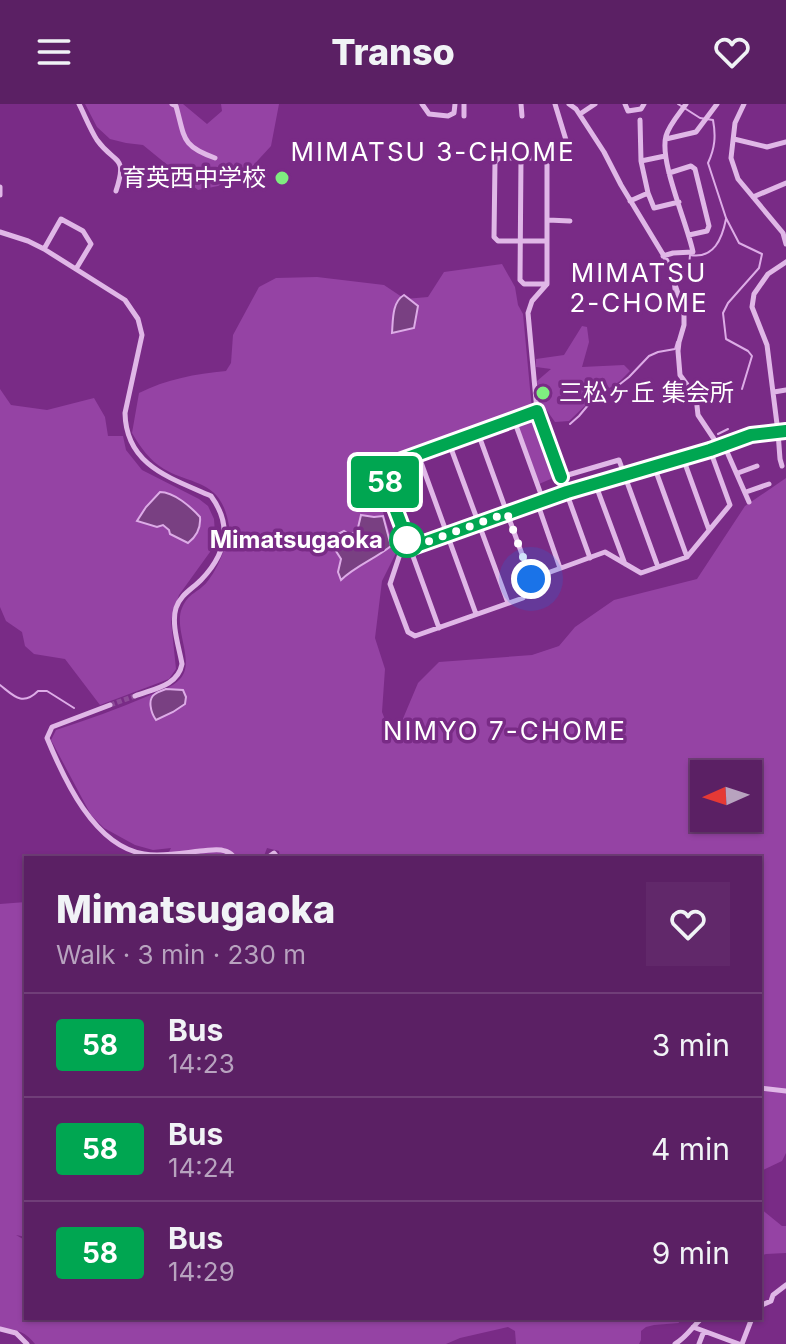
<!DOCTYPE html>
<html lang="en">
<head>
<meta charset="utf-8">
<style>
  body { margin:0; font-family:Inter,"Noto Sans JP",sans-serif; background:#61286a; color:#f1f3f6; height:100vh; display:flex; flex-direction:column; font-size:30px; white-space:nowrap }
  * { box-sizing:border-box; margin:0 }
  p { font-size:26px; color:#b8a3bf }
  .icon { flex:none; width:44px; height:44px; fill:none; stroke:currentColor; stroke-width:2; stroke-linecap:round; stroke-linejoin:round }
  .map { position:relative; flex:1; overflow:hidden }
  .sheet { position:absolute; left:24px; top:752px; width:738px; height:464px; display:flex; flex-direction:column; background:#5b2064; border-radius:0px; box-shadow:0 2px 6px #0004,0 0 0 2px #703e78 }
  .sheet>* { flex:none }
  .badge { padding:0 16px; border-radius:6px; font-size:28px; line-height:52px }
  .needle { width:52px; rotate:267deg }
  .buttons { position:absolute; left:690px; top:656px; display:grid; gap:16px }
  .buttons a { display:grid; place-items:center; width:72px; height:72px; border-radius:0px; background:#5b2064; box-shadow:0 2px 6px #0004,0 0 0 2px #703e78; font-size:40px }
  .you { position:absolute; width:40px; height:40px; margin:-20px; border:6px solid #fff; border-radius:50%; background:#1a73e8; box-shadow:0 0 0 12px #1a73e833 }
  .map>.badge { position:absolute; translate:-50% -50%; box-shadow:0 0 0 4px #fff }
  .round { display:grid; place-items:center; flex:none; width:84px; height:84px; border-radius:0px; background:#61286a }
  .headline { display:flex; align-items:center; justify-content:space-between; height:136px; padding:0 32px }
  h1 { font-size:38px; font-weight:800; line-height:60px }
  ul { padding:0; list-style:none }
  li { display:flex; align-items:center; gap:24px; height:104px; padding:0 32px; border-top:2px solid #703e78 }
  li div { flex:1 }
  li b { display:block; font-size:30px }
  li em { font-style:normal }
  li .badge { min-width:88px; font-weight:700; text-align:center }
  header { display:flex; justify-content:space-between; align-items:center; height:104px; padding:0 32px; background:#5b2064; font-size:36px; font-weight:800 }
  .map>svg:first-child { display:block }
</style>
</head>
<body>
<header><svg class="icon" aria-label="menu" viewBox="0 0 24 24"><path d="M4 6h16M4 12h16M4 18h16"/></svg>Transo<svg class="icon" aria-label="heart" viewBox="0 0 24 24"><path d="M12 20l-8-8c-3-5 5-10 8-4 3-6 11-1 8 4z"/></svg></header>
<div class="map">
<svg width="786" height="1240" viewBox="0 0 786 1240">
  <rect width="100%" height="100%" fill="#792b86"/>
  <path fill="#9543a4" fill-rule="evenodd" d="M85,0H183L207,20L222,7L221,0H279L271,42L250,65L218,82L198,86L143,41L126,39L110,35L97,23Z
    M502,160L515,183L518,201L523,210L532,306L375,356L372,375L357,379L360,407L383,408L396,449L382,477L375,534L385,565L382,608L389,626L395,624L402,617L418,579L439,558L532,551L559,542L575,523L614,496L697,475L745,402L786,374V1049L782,1057L761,1067L760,754H280L279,747L267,744L264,752L270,754H168V750L171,744L153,746L135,741L104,724L91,711L51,636L56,626C87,616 117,605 148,592C159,587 172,584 180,575C196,558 173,525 182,504C189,488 198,489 207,478C217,467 230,436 229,422C228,415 225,404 221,398C210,377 183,377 164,365C149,356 141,344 132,329L139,289C167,275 195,270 226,267L231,259L233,231L259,183L276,174L317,173L384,181L405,195L428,193L444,168ZM704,670H748V714H704Z
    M582,222L587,223L589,238L582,263L624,261L630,267L620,277L590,297L569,317L555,318L538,294L537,277L551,265L536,263V255L564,251Z
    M0,285L11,301L47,306L94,294L105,313L108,332H123L126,346L142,366L199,395L208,402L214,415L215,430L210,448L179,491L171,517L176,565L169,575L100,601L65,555L34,550L25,542L22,528L6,517L0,503Z
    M534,311H537L560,371L539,380L517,319Z
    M26,798V1133L16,1131L23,1135L26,1134V1214H677L679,1219L654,1221L646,1223L641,1227V1236L639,1240H516L515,1227L508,1223L460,1234L446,1240H35C26,1228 14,1224 0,1225V800Z
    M760,1104L782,1122H786V1149L766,1150L760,1152Z"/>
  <path fill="#794082" stroke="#ddace7" stroke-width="2" d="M404,191L418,202L414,224L392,229C393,216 392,198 404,191Z
    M160,388C174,388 191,403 200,413C201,424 197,432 188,439L170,430L169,426L163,421L157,423L137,417L146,403Z
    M361,411L374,413L383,412L391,442C375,455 355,462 341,476L338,468L341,455L334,444H329L324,437L344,427L349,430L357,428Z
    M166,585L183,586L186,593L185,600L173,608L156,616C151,609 147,595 155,590C158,587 162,587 166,585Z"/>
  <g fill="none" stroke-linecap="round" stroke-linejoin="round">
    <path stroke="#ddace7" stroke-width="2" d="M678,0L700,14L713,16C716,32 715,44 708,59L726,114L739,139L762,150L759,164L728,199L723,209L726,235L748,247L752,252L742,285
      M676,176L684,165L689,162L690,151C714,155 722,135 726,115
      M673,181L674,189L677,193
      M570,320L579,312L589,300L615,284L629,273L649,252L658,248L675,245L677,238
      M718,330L728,325
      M0,581C13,591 22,603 38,587H47L74,604"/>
    <path stroke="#8d4b98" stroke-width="5" stroke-dasharray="5 2.5" stroke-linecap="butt" d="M110,601L135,592"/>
    <path stroke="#e0b7e7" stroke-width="5" d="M79,0C85,12 90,25 97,36C115,61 128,50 116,87
      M172,0L176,2C185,34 181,42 215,54
      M422,0L429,10L448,12L454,9L455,0
      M464,0V12
      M521,0L522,12
      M555,0L566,36L563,41L547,54V180L532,197L528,209L537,307L590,454
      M569,0L576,5L604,48L621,81L667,157L684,207V221L679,238L678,247L680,271L696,293L698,311L714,335L721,342
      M625,0L628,7L641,5L644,0
      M744,0L735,19L731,54L738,75L783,129L786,140
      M580,10L595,0
      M640,16L641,57L648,89L654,104L679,98
      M666,35L696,28L717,0
      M734,35L767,43L786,38
      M521,54L520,176L524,180H547
      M641,57L665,52
      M669,69L691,62L695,65L709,122L707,127L689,131
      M0,83V91
      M753,93L786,79
      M630,97L648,89
      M548,116L570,117
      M0,128L28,137L44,145L125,196L138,215L142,231L125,309C126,362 171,374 211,392C233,422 226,450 201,476C192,485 180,491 176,504C171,520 179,543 182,560C178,582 153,585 135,592
      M547,137H498L494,133L495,58L499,54H547
      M44,145L61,115L83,127L91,140L76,165
      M663,152L673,149L693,148C687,119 659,57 666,32C669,21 679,10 686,0
      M774,288L786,286
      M537,307L380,364L410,444L567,388L710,346L751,331L786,327
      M514,316L543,396
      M478,329L531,475
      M449,339L508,499
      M724,341L749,398
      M418,350L476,510
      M683,354L709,426
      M654,362L687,453
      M782,362L780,355L778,328L767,241L752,203L754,190L768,170L786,158
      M738,369L757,362
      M561,373L619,356L658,463
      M595,379L625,460
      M746,388L769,380
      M364,395L388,385
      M537,398L560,464
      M407,438L401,447L390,480L408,528L415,532L523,494L531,475L605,448L641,469L687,453L730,401L710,346
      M410,444L439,524
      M110,601L52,623L47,634C64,675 94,742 144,750C162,753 182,749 200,747C208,747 217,744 225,747C230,748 231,750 235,754
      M267,754L274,749L278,754
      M760,984L786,987
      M760,1202L771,1197L773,1191L786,1181
      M693,1223L739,1240
      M0,1225L16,1229L27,1240
      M675,1240C687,1233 692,1223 702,1214
      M699,1240L704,1227
      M742,1240L752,1214"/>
  </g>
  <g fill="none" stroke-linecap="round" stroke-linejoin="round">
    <defs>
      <path id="line" d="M561,373L537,307L380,364L410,444L567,388L710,346L751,331L786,327"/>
    </defs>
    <use href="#line" stroke="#fff" stroke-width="18"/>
    <use href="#line" stroke="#00a651" stroke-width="12"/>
    <path stroke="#fff" stroke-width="8" stroke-dasharray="0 14.4" d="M407,436L410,444L507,409L531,475"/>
  </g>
  <g fill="#7fed80" stroke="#792b86" stroke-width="3">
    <circle cx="282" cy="74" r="8"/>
    <circle cx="543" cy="289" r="8"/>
  </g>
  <circle fill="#fff" stroke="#00a651" stroke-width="4" cx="407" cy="436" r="16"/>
  <g text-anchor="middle" stroke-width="7" stroke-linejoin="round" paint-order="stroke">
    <g font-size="24" fill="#fff" stroke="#792b86" text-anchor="end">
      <text x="266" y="82">育英西中学校</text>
      <text x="559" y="297" text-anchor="start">三松ヶ丘 集会所</text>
    </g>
    <g font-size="24" font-weight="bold" fill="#fff" stroke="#792b86" text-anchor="end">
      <text x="383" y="444">Mimatsugaoka</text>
    </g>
    <g font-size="26" letter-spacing="2" fill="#fff" stroke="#792b86">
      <text x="433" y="57">MIMATSU 3-CHOME</text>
      <text x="639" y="178">MIMATSU<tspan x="639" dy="30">2-CHOME</tspan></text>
      <text x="505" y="636">NIMYO 7-CHOME</text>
    </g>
  </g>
</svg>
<div class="buttons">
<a><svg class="needle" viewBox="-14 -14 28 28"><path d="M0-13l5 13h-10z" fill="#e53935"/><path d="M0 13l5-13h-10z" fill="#b8a3bf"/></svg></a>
</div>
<div class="you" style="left:531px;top:475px"></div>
<b class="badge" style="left:385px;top:378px;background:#00a651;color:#fff">58</b>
<section class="sheet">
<div class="headline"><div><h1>Mimatsugaoka</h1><p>Walk · 3 min · 230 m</p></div><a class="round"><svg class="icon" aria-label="heart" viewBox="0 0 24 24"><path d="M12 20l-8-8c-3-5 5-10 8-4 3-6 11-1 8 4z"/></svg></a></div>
<ul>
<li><span class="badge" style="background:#00a651;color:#fff">58</span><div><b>Bus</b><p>14:23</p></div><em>3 min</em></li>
<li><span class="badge" style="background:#00a651;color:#fff">58</span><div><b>Bus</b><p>14:24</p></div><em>4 min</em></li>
<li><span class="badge" style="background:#00a651;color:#fff">58</span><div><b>Bus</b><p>14:29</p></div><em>9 min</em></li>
</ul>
</section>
</div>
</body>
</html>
